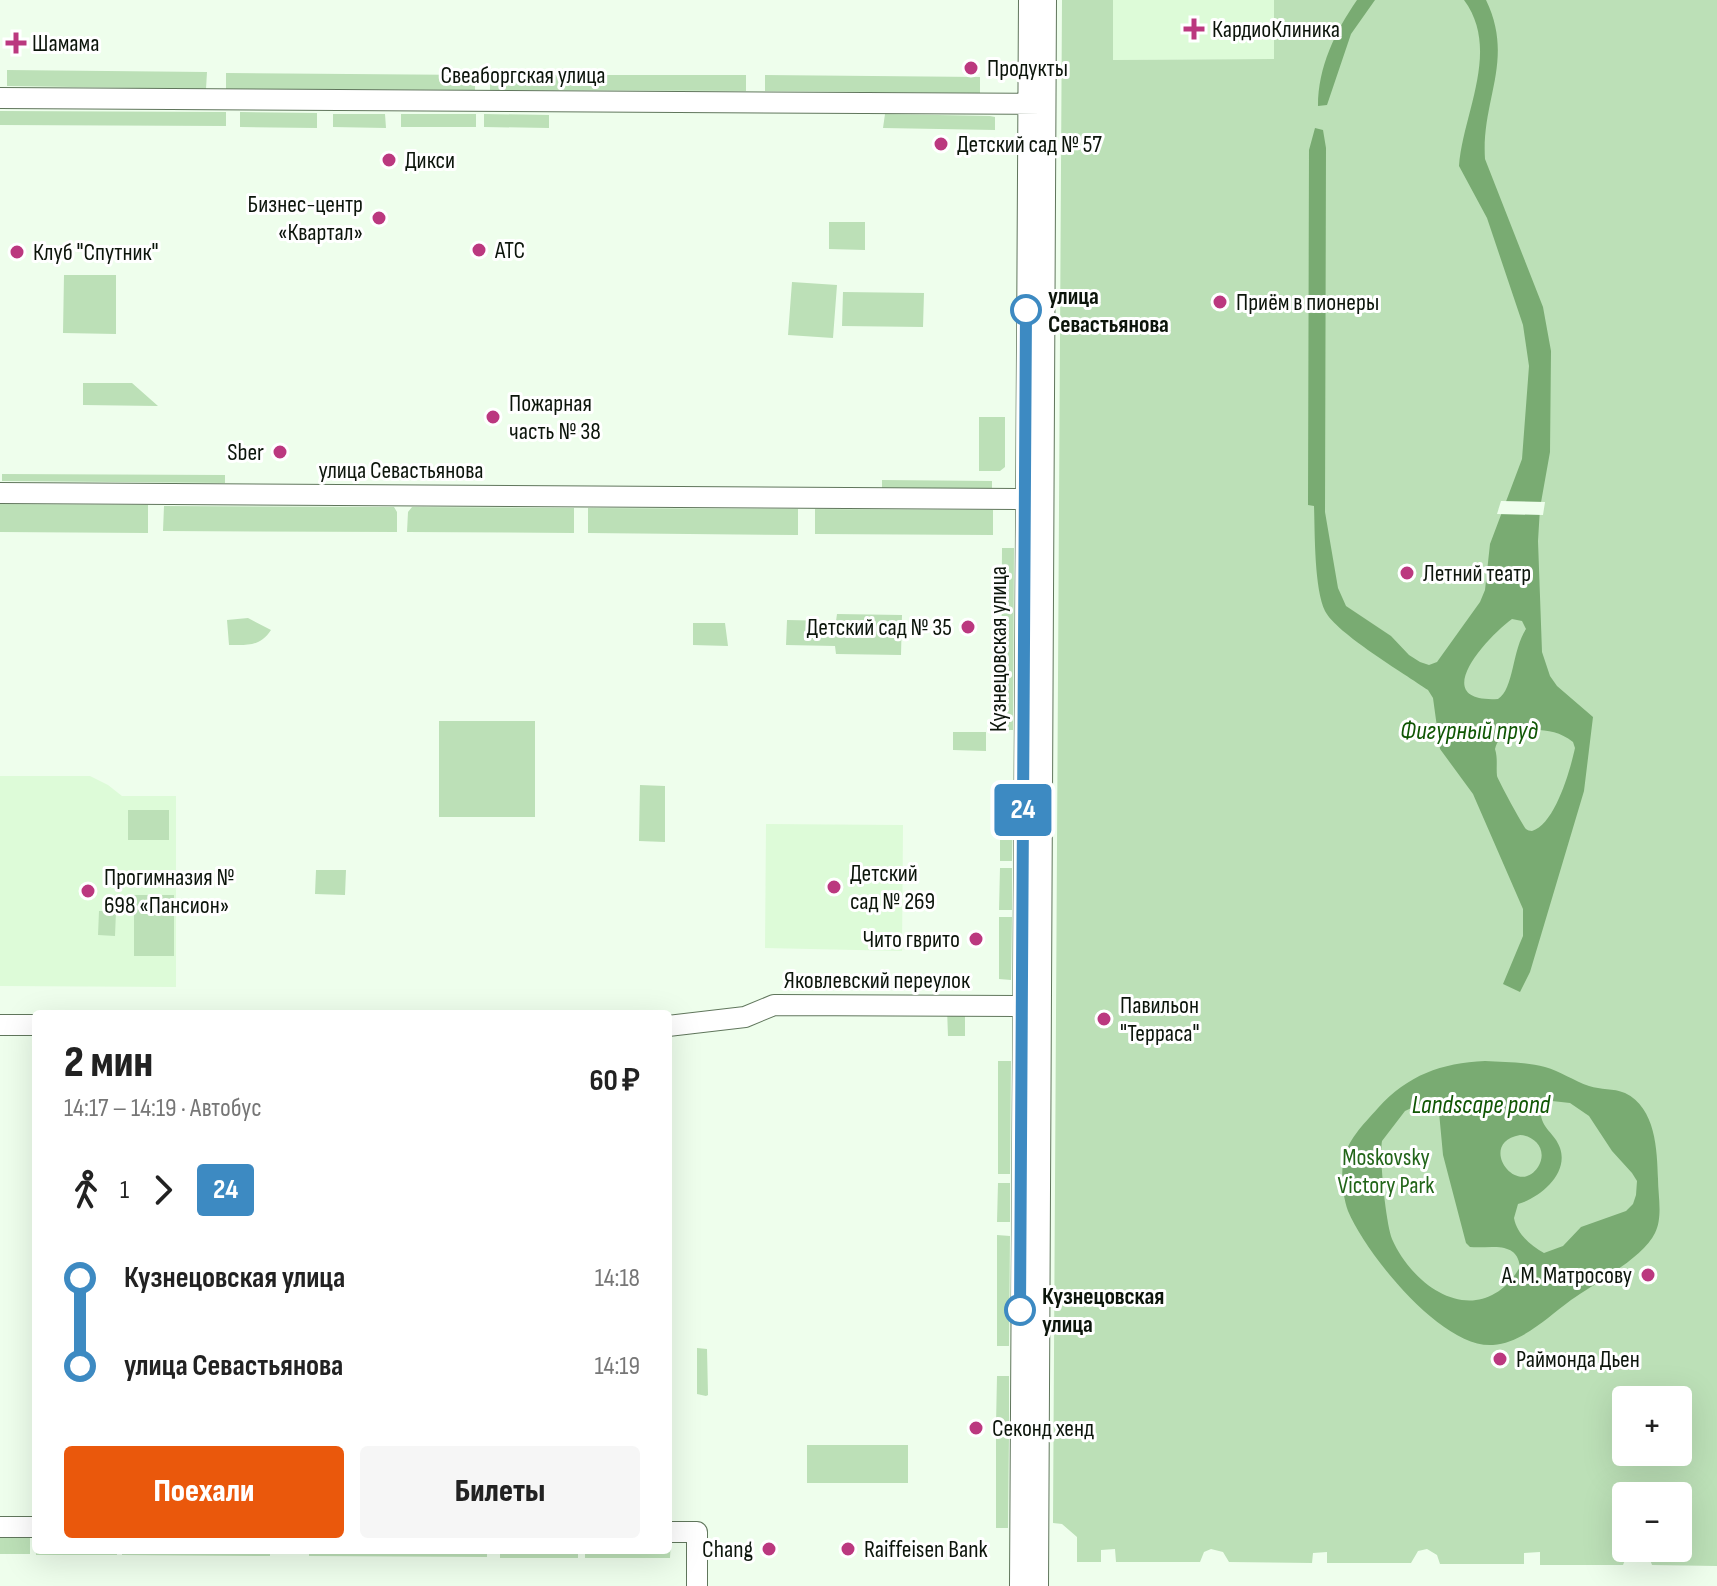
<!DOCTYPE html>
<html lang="ru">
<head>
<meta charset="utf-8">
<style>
  body { margin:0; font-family:"Sofia Sans Condensed",sans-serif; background:#f6f6f6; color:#222; height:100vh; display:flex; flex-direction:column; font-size:30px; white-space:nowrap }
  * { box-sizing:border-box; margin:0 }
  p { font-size:26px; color:#767676 }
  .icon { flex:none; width:44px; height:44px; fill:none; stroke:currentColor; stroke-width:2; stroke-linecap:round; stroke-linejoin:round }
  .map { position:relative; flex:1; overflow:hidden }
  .side { position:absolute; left:32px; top:1010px; width:640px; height:544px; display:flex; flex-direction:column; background:#fff; border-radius:8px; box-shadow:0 8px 32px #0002 }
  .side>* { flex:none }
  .badge { padding:0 16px; border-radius:6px; font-size:28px; line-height:52px }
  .buttons { position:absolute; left:1612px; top:1386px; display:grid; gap:16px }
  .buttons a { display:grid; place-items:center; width:80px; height:80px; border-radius:8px; background:#fff; box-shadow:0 8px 32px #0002; font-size:40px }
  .map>.badge { position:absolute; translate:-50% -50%; box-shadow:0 0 0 4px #fff }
  .legs { display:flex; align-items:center; gap:12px; height:88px; padding:0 32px; font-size:26px }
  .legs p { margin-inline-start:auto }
  .head { display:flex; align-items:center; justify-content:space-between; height:136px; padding:0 32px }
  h1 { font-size:44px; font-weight:800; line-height:60px }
  .primary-button { display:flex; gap:16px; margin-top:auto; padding:16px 32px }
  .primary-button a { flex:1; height:92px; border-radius:8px; background:#ea580c; color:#fff; font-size:32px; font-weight:800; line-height:92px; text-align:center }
  .primary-button a+a { background:#f6f6f6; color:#222 }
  ul { padding:0 32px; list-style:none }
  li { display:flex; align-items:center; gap:28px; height:88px; font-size:30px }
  li i { display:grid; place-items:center; width:12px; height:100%; margin:0 10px; background:currentColor }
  li i::after { content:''; width:20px; height:20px; margin:-10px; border:6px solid; border-radius:50%; background:#fff }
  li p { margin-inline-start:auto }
  li:first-child i { background:linear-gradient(#0000 50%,currentColor 0) }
  li:last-child i { background:linear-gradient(currentColor 50%,#0000 0) }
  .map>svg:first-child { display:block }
</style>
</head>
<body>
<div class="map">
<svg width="1717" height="1586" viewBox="0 0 1717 1586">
  <rect width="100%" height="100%" fill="#eefeec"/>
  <path fill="#ddfbd8" d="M1113,0H1274V59L1113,60Z
    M0,776H90L108,785L122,796H176V987L0,986Z
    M766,824L903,825L902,951L765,948Z"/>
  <path fill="#bce0b7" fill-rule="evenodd" d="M1062,0H1113V60L1274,59V0H1717V1566L1652,1565L1648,1554L1636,1551L1627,1555L1623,1565H1540V1552L1524,1553V1564H1440L1437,1555L1427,1549L1418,1551L1411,1563H1327V1552L1313,1553L1312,1563L1229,1562L1223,1552L1211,1549L1204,1552L1200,1562H1116L1115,1549L1101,1550V1562H1077V1537L1062,1524L1053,1523ZM1626,1400H1678V1452H1626ZM1626,1496H1678V1548H1626Z
    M7,70L207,72L206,89L7,86Z
    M226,73L475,75V90L226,89Z
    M490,75H746V91L490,90Z
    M765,75L980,77V93L765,91Z
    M0,111L226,112V126L0,125Z
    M240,112L317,113V128L240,127Z
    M333,114H385L386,128L333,127Z
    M401,114H476V127H401Z
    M484,114L549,115V128L484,127Z
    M885,114L990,116L995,117V130L883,128Z
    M829,222H865V250L829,249Z
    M64,275H116V334L63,333Z
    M792,282L837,285L833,338L788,335Z
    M843,292L924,293L923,327L842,326Z
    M83,383H132L158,406L83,405Z
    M979,417H1005V467L1000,471H979Z
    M2,474L225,475V483L2,481Z
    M882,480L992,481V489L882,488Z
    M0,504L148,505V533L0,532Z
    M164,506L394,507L397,512V532L163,531Z
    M412,507L574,508V533L407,532L408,512Z
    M588,508L798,509V535L588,533Z
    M815,509L993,510V535L815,534Z
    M1002,548H1014L1013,730H1001Z
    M837,614L902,615L901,655L836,654L835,646L786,645L787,620L836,621Z
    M248,618L271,630C260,647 247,645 229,645L227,620Z
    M693,623H725L728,646L693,645Z
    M439,721H535V817H439Z
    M953,732H986V751L953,750Z
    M640,785L665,786V842L639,841Z
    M1000,787H1013L1012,861H1000Z
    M128,810H169V840H128Z
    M1000,868H1012V910H999Z
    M316,870H346L345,895L315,894Z
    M134,895H174V956H134Z
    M99,911H116L115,936L98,935Z
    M999,917H1012L1011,980L999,979Z
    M947,1009H965V1036H948Z
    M998,1061H1011L1010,1174H998Z
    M998,1183H1010V1222H997Z
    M997,1235L1010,1236L1009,1346H997Z
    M697,1348L707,1349L708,1395L706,1396L697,1394Z
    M997,1376H1009V1425L996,1424Z
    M996,1435H1009L1008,1528H996Z
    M807,1445H908V1483H807Z
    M0,1535H30V1554H0Z
    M35,1535L36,1550H117V1555H36Z
    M668,1540H671L670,1558H585V1550H668Z
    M122,1550H270V1556L122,1555Z
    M309,1550H487V1557L309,1556Z
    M500,1550H578V1558H500Z"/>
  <path fill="#79ab72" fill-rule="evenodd" d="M1357,0H1375L1351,34L1327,105L1318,106C1318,67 1335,32 1357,0Z
    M1464,0H1486C1515,60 1481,100 1485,159L1543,307L1551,351L1550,452L1540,508L1538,541L1542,652L1550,676L1557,686L1593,717L1584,791L1530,972L1520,992L1503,984L1523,936V909L1473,794L1440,749L1433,698L1428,690C1405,674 1336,633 1325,611C1314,588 1315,532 1314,506L1308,505L1309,150L1315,128L1323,130L1326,148L1325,512L1338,588L1346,606L1391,636L1409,655L1420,662L1429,665L1437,662L1480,602L1485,590L1490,544L1522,459L1529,366L1523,325L1487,218L1459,166C1463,113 1501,50 1464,0ZM1512,619L1522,621L1526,629C1512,650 1514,689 1498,699C1427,703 1486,638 1512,619ZM1533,730C1549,730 1560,732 1573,742L1575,748C1570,771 1555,824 1532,831C1530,831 1527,830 1526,829C1523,826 1498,780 1497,776C1496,766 1498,759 1495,749C1500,730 1516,733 1533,730Z
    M1485,1061C1504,1062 1526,1062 1545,1067C1560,1071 1574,1081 1589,1086C1601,1090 1613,1088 1625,1093C1656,1108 1657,1150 1658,1179C1658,1195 1663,1217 1655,1233C1643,1258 1594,1284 1571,1300C1548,1317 1522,1343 1493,1345C1442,1349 1366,1254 1348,1211C1343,1197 1341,1178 1343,1163C1346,1141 1363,1125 1378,1108C1408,1075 1441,1063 1485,1061ZM1552,1101L1570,1103L1589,1116L1612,1151L1632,1173L1637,1181L1636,1195L1633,1204L1626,1211L1581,1227L1563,1246L1544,1253C1530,1245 1517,1234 1514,1218L1518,1204C1540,1198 1569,1174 1560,1148C1555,1132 1539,1128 1541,1109ZM1420,1104H1428L1439,1112L1443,1155L1466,1243L1470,1247C1490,1249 1517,1240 1520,1267C1482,1331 1416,1293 1392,1239C1386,1224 1379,1157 1382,1141L1405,1111ZM1520,1135C1536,1136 1548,1151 1538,1167C1517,1199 1476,1143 1520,1135Z"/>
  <path fill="#eefeec" d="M1501,501L1545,502L1543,515L1497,514Z"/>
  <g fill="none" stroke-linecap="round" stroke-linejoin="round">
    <defs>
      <path id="minor" d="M0,98L1041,104
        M0,493L1036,499
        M0,1025H36
        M668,1026L745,1017L774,1005L1032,1006
        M0,1527H36
        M668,1532H697V1586
        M1020,1586L1029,0
        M1038,1586L1046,0"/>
    </defs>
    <use href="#minor" stroke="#60765c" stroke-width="22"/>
    <use href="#minor" stroke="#fff" stroke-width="20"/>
  </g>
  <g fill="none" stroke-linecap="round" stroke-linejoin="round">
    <defs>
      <path id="line-1" d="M1020,1310L1026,310"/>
    </defs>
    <use href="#line-1" stroke="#fff" stroke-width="18"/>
    <use href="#line-1" stroke="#3d8ac2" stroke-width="12"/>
  </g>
  <g fill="#bb387f" stroke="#fff" stroke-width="3">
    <path d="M1190 17h8v8h8v8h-8v8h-8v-8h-8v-8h8z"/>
    <path d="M12 31h8v8h8v8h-8v8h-8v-8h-8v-8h8z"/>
    <circle cx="971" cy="68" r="8"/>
    <circle cx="941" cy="144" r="8"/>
    <circle cx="389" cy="160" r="8"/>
    <circle cx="379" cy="218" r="8"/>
    <circle cx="479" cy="250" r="8"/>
    <circle cx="17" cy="252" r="8"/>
    <circle cx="1220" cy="302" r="8"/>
    <circle cx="493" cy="417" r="8"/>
    <circle cx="280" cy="452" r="8"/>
    <circle cx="1407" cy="573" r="8"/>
    <circle cx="968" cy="627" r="8"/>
    <circle cx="834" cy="887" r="8"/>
    <circle cx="88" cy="891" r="8"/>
    <circle cx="976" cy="939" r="8"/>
    <circle cx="1104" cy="1019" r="8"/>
    <circle cx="1648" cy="1275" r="8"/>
    <circle cx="1500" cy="1359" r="8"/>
    <circle cx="976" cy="1428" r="8"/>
    <circle cx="769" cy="1549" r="8"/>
    <circle cx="848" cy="1549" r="8"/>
  </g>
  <g fill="#fff" stroke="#3d8ac2" stroke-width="4">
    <circle cx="1026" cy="310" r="14"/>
    <circle cx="1020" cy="1310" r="14"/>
  </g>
  <g text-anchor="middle" stroke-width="6" stroke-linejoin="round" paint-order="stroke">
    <g font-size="24" fill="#0c150b" stroke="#fff" text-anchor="start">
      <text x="1212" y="37">КардиоКлиника</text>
      <text x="32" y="51">Шамама</text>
      <text x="987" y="76">Продукты</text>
      <text x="957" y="152">Детский сад № 57</text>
      <text x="405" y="168">Дикси</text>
      <text x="363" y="212" text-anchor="end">Бизнес-центр<tspan x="363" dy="28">«Квартал»</tspan></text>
      <text x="495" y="258">АТС</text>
      <text x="33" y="260">Клуб "Спутник"</text>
      <text x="1236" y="310">Приём в пионеры</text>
      <text x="509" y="411">Пожарная<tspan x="509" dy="28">часть № 38</tspan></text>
      <text x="264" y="460" text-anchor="end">Sber</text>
      <text x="1423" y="581">Летний театр</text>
      <text x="952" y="635" text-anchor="end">Детский сад № 35</text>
      <text x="850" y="881">Детский<tspan x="850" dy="28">сад № 269</tspan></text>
      <text x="104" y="885">Прогимназия №<tspan x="104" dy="28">698 «Пансион»</tspan></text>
      <text x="960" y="947" text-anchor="end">Чито гврито</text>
      <text x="1120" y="1013">Павильон<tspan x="1120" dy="28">"Терраса"</tspan></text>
      <text x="1632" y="1283" text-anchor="end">А. М. Матросову</text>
      <text x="1516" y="1367">Раймонда Дьен</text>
      <text x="992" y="1436">Секонд хенд</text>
      <text x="753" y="1557" text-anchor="end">Chang</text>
      <text x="864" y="1557">Raiffeisen Bank</text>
    </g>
    <g font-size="24" fill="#0c150b" stroke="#fff">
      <text x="523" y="83">Свеаборгская улица</text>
      <text x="401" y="478">улица Севастьянова</text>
      <text transform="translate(998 649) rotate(-90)" y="8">Кузнецовская улица</text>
      <text x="877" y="988">Яковлевский переулок</text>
    </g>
    <g font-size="24" font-weight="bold" fill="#0c150b" stroke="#fff" text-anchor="start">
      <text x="1048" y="304">улица<tspan x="1048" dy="28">Севастьянова</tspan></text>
      <text x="1042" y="1304">Кузнецовская<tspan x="1042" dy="28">улица</tspan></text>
    </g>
    <g font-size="24" fill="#226519" stroke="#fff">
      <text x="1386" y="1165">Moskovsky<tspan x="1386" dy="28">Victory Park</tspan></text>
    </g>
    <g font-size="26" font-style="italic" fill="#105604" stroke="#fff">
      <text x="1469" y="739">Фигурный пруд</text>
      <text x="1481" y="1113">Landscape pond</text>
    </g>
  </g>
</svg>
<div class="buttons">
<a>+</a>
<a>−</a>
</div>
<b class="badge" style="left:1023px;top:810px;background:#3d8ac2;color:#fff">24</b>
<section class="side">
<div class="head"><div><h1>2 мин</h1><p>14:17 – 14:19 · Автобус</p></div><b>60 ₽</b></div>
<div class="legs"><svg class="icon" aria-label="walk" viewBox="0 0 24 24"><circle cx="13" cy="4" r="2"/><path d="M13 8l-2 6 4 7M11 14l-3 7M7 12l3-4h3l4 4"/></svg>1<svg class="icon" aria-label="forward" viewBox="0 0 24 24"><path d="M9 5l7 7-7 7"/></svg><b class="badge" style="background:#3d8ac2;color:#fff">24</b></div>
<ul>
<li><i style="color:#3d8ac2"></i><b>Кузнецовская улица</b><p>14:18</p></li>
<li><i style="color:#3d8ac2"></i><b>улица Севастьянова</b><p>14:19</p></li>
</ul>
<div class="primary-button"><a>Поехали</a><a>Билеты</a></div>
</section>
</div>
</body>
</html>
